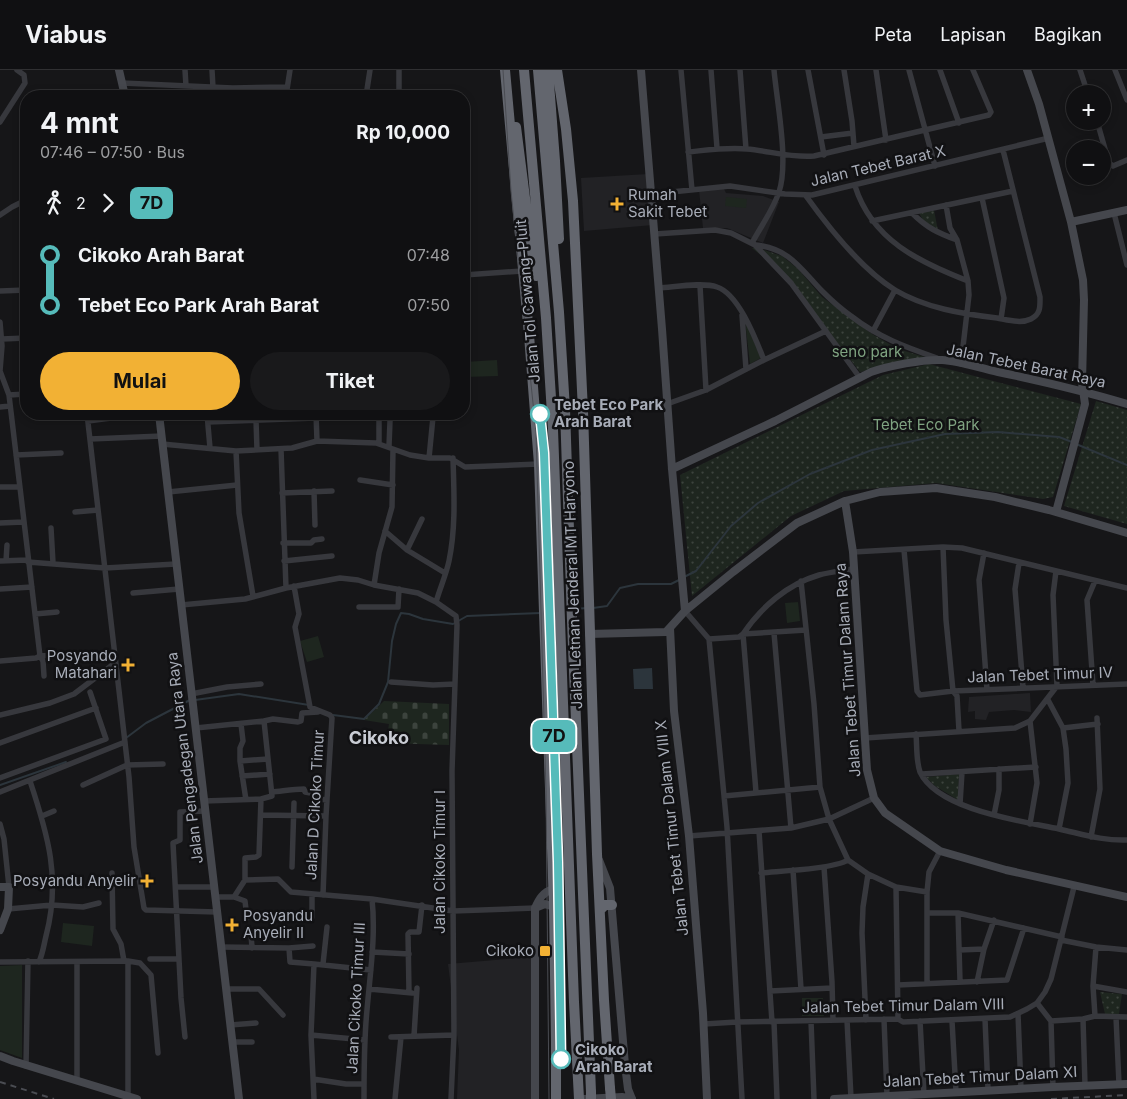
<!DOCTYPE html>
<html lang="id">
<head>
<meta charset="utf-8">
<style>
  body { margin:0; font-family:Inter,sans-serif; background:#19191b; color:#f1f3f6; height:100vh; display:flex; flex-direction:column; font-size:19px; white-space:nowrap }
  * { box-sizing:border-box; margin:0 }
  p { font-size:16px; color:#9c9d9f }
  .icon { flex:none; width:28px; height:28px; fill:none; stroke:currentColor; stroke-width:2; stroke-linecap:round; stroke-linejoin:round }
  .map { position:relative; flex:1; overflow:hidden }
  .sheet { position:absolute; left:20px; top:20px; width:450px; height:330px; display:flex; flex-direction:column; background:#101012; border-radius:20px; box-shadow:0 2px 8px #0003,0 0 0 1px #303032 }
  .sheet>* { flex:none }
  .badge { padding:0 10px; border-radius:8px; font-size:18px; line-height:32px }
  .fabs { position:absolute; left:1066px; top:15px; display:grid; gap:10px }
  .fabs a { display:grid; place-items:center; width:45px; height:45px; border-radius:50%; background:#101012; box-shadow:0 2px 8px #0003,0 0 0 1px #303032; font-size:25px }
  .map>.badge { position:absolute; translate:-50% -50%; box-shadow:0 0 0 2px #fff }
  .legs { display:flex; align-items:center; gap:8px; height:55px; padding:0 20px; font-size:16px }
  .legs p { margin-inline-start:auto }
  .summary { display:flex; align-items:center; justify-content:space-between; height:85px; padding:0 20px }
  h1 { font-size:28px; font-weight:700; line-height:38px }
  .button { display:flex; gap:10px; margin-top:auto; padding:10px 20px }
  .button a { flex:1; height:58px; border-radius:30px; background:#f2b134; color:#111; font-size:20px; font-weight:700; line-height:58px; text-align:center }
  .button a+a { background:#19191b; color:#f1f3f6 }
  ul { padding:0 20px; list-style:none }
  li { display:flex; align-items:center; gap:18px; height:50px; font-size:19px }
  li i { display:grid; place-items:center; width:8px; height:100%; margin:0 6px; background:currentColor }
  li i::after { content:''; width:12px; height:12px; margin:-6px; border:4px solid; border-radius:50%; background:#101012 }
  li p { margin-inline-start:auto }
  li:first-child i { background:linear-gradient(#0000 50%,currentColor 0) }
  li:last-child i { background:linear-gradient(currentColor 50%,#0000 0) }
  header { display:flex; align-items:center; gap:30px; box-sizing:border-box; height:70px; padding:0 25px; background:#101012; border-bottom:1px solid #303032 }
  header strong { font-size:24px }
  nav { display:flex; gap:28px; margin-inline-start:auto; font-size:18px }
  .map>svg:first-child { display:block }
</style>
</head>
<body>
<header>
<strong>Viabus</strong>
<nav><a>Peta</a><a>Lapisan</a><a>Bagikan</a></nav>
</header>
<div class="map">
<svg width="1127" height="1029" viewBox="0 0 1127 1029">
  <defs>
    <pattern id="grass-dots" width="8" height="8" patternUnits="userSpaceOnUse" patternTransform="scale(1.25)"><rect width="8" height="8" fill="#1e261f"/><path d="M2 2h.1M6 6h.1" fill="none" stroke="#3c433d" stroke-width="1.8" stroke-linecap="round"/></pattern>
    <pattern id="cemetery-stones" width="16" height="16" patternUnits="userSpaceOnUse" patternTransform="scale(1.25)"><rect width="16" height="16" fill="#1e261f"/><path d="M2 7V4a2 2 0 0 1 4 0v3zM10 15v-3a2 2 0 0 1 4 0v3z" fill="#3c433d"/></pattern>
  </defs>
  <rect width="100%" height="100%" fill="#161618"/>
  <path fill="#222225" d="M648,104L653,155L584,161L581,108Z
    M724,119L726,123L763,126L779,132L763,173L727,158H703L699,120Z
    M1030,623L1031,642L1014,640L989,642L986,650L975,649V641L968,642L969,627Z
    M532,887L534,1029H457L459,980L448,894Z"/>
  <path fill="url(#grass-dots)" d="M934,140L938,161L923,150L919,143Z
    M752,178H758L782,186L798,199L822,227L872,264L898,279L925,287L860,302L784,204Z
    M929,294L1081,334L1053,427L1043,429L936,413L844,421L791,446L692,526L680,405L883,305Z
    M1096,331L1127,340V454L1064,436Z
    M959,704L958,730L935,716L926,707Z
    M1100,922L1122,924L1119,944H1105Z"/>
  <path fill="url(#cemetery-stones)" d="M384,631L449,634V675L386,673L389,654L364,650Z"/>
  <path fill="#1e261f" d="M726,127L747,129L746,138L725,136Z
    M745,251L761,288L750,294Z
    M497,290L498,306L464,307V292Z
    M798,532L800,551L787,553L785,533Z
    M318,566L324,587L307,592L300,571Z
    M63,853L94,856L92,876L61,872Z
    M22,895V988L0,980V896Z
    M802,928H823L824,946H802Z"/>
  <path fill="#2c353c" d="M652,598L653,619H634L633,599Z"/>
  <g fill="none" stroke-linecap="round" stroke-linejoin="round">
    <path stroke="#2c353c" stroke-width="2" d="M1076,374L1127,395
      M684,507L696,501L731,456L758,433L810,404L872,380L945,364L998,362L1059,367L1072,372
      M593,538L607,536L620,518L638,514H671L679,510
      M576,539L586,538
      M195,630L239,624L309,635
      M333,645L364,649L379,634L388,612L392,571L396,554L401,543L409,544L423,549L453,554L467,546L541,543
      M126,668L146,653L190,630
      M0,715L66,692"/>
    <path stroke="#37383d" stroke-width="5.5" d="M185,0L186,16
      M212,0L213,18
      M681,0L692,120
      M711,0L717,78
      M740,0L746,79
      M808,0L824,85
      M844,0L852,51L854,76
      M876,0L886,70
      M909,0L935,96
      M940,0L959,53
      M1080,0L1088,24
      M1115,0L1127,30
      M122,13L233,18L287,17
      M242,21L262,26
      M286,26L290,0
      M366,26L370,0
      M399,26V0
      M1097,51L1109,93L1113,96L1127,90
      M0,52L25,13L24,5L17,0
      M821,67L853,63
      M688,82C708,80 727,77 747,79C769,81 792,88 814,86L989,45L991,42L973,0
      M855,116C872,170 919,192 968,211
      M652,124L730,116L785,124L812,125L1049,68
      M806,126C829,158 861,199 895,220C925,238 963,244 997,248C1008,250 1021,254 1031,249C1041,244 1040,236 1040,227L1003,80
      M982,128L1004,228L1001,249
      M946,135L950,158L957,170L968,211L969,225L961,294
      M912,143C927,158 938,163 957,170
      M1114,143L1127,195
      M0,145L12,137L26,130
      M872,151L1013,121
      M655,164L715,160L731,163L755,175L791,213L860,308
      M752,173C761,156 773,140 779,122C789,92 777,33 774,0
      M756,175C790,179 800,198 822,221C831,230 841,239 851,246C878,267 905,277 937,288
      M464,205L522,201
      M700,216L706,320
      M659,218C675,217 703,212 717,217C739,224 756,270 764,290
      M0,221L26,220
      M742,245L746,299
      M0,252L2,276L0,301L9,325L40,586L36,588L0,591
      M873,261L895,220
      M2,269L26,268
      M9,325L26,324
      M667,334L706,320L764,290L826,261
      M0,337L10,336
      M87,344L129,707L134,777L144,838L146,840L217,842
      M117,344L118,348
      M207,344L210,378
      M316,344L317,371
      M256,350L257,380
      M88,351L111,348
      M208,352L316,348
      M90,369L162,366
      M379,373V344
      M162,374L236,381L292,378L317,371L376,373L410,385L429,388H450L465,397L539,394
      M389,376L390,351
      M281,379L286,518
      M236,381L239,443L253,526
      M16,385L61,383
      M429,388L433,347L430,344
      M360,410L393,415
      M0,417H19
      M314,421L315,455
      M168,422L237,415
      M282,423L332,421
      M75,442L98,440
      M0,453L23,452
      M51,458L53,493
      M385,461L407,480L445,503
      M283,473H311L314,470L322,469
      M943,477L946,550L953,621L957,626L959,661
      M407,480L422,449
      M904,480L917,621L920,625L953,621L1127,614
      M853,482L943,477L962,478L1127,518
      M984,483L979,510L987,620
      M0,491L27,490
      M6,491L7,475
      M284,491L332,486
      M28,492L105,498L176,494
      M1019,493L1015,519L1023,617
      M801,511L814,634L820,717L829,749L848,790L868,804L896,817L927,822
      M374,515L379,483L392,437L393,379
      M294,516L299,544L295,557L310,637L330,645L332,648L326,746L323,825
      M0,519L32,517
      M133,523L179,519
      M436,532C440,518 446,505 449,491C456,457 454,423 453,388
      M181,535L245,529L286,518L340,508L358,510L374,515L418,523L436,532L456,546L457,555L452,701L454,965L451,1029
      M359,537H398L399,519
      M685,541L709,569L727,757L742,1029
      M35,544L57,542
      M774,563L791,758
      M709,569L739,567L743,564L806,560
      M44,606L43,591L40,586L56,585
      M391,612L433,615L455,614
      M1093,615L1087,530L1095,511
      M191,624L227,617L261,614
      M1048,630L1063,658L1066,679L1068,713L1059,759
      M0,645L50,633L74,624L115,593
      M264,651L273,649L298,652L301,651L302,643L318,642
      M241,654L243,671L240,678V691L246,730
      M196,658L264,651L272,726L261,729L204,731
      M1063,658L1098,654
      M916,664C917,675 916,691 920,702C938,740 1021,751 1059,759C1082,764 1103,771 1127,770
      M865,668L1015,658L1030,651L1057,616L1053,525L1056,501
      M0,673L96,638
      M240,691L268,689
      M922,704L1036,697
      M242,706L270,704
      M0,708L106,669L90,622
      M30,711C48,765 61,809 46,866C44,874 43,883 39,892
      M83,715L127,695L163,694
      M0,722L125,672
      M272,722C283,721 293,719 304,719L305,722L316,724L319,729L327,730
      M756,722L743,564C761,537 788,514 819,505C830,502 842,501 853,499
      M724,726L820,717
      M960,734L962,702
      M261,745L326,746
      M994,745L999,720V699
      M42,746L54,741
      M0,754L4,769L9,817
      M1030,754L1037,713L1030,651
      M759,761L772,952
      M689,766L791,758L829,749L874,728
      M1091,767L1100,719L1097,648
      M292,797L294,733
      M824,797L832,912L833,950
      M793,800L801,919
      M112,803L113,859L121,874L124,891
      M761,803C781,801 833,799 848,790
      M245,810V788L256,787L259,785L261,729
      M176,817H214
      M896,817L898,949
      M215,827H234L245,810L278,809L291,822L372,829L453,841L535,838
      M234,827L245,831L247,848
      M8,839L52,835L83,837L99,833
      M928,843H958L1062,867
      M958,843L960,911
      M312,847V824
      M251,864L252,878
      M1061,870L1096,877L1127,880
      M221,877L289,878L290,892L314,894
      M289,878L313,876
      M959,880L984,879
      M372,882L409,884
      M150,889H179
      M128,891V1025
      M0,892L128,891L140,893L151,905L158,983
      M77,892V1009L82,1012
      M323,894L327,857
      M977,912L984,879L994,850
      M927,913V822L929,802L940,781
      M898,915L1007,910L1024,858
      M1093,916L1127,922
      M226,919H259L283,945
      M369,919L412,923
      M770,921L832,918
      M409,922L408,864L410,862H419L422,835
      M1037,933L1051,951
      M1018,944L1021,1019
      M1095,946L1093,916L1096,877
      M1116,947L1119,1014
      M884,949L887,1026
      M985,949L988,1020
      M1083,949L1085,1015
      M847,950L851,1028
      M866,950L862,863L863,837L868,804
      M811,951L814,1029
      M920,951L924,1025
      M952,951L956,1022
      M1051,951L1083,949L1095,946L1127,947
      M1051,951L1053,1017
      M774,952L777,1029
      M704,954L737,952L898,949L903,952L1010,947L1027,939L1037,933L1045,922L1051,909L1074,817
      M230,955L256,953
      M311,965L365,970
      M414,966L417,918
      M185,967L181,928L173,773L180,770V742L205,741
      M391,967L454,965
      M232,972H252
      M26,996L28,891
      M313,1009L346,1014H364
      M314,1029L311,965L314,894L371,900
      M364,1029C364,1000 364,970 367,940C370,904 376,866 372,829
      M395,1029L401,967"/>
    <path stroke="#45474d" stroke-width="8" d="M119,0L125,26
      M641,0L662,259L672,399L685,541
      M1027,0L1039,34L1071,152L1083,210L1084,230L1082,313L1085,334L1056,442
      M1071,152L1127,140
      M159,344L239,1029
      M672,399L775,351L871,302C888,296 923,289 942,290C960,291 979,298 998,302C1041,311 1084,321 1127,334
      M845,431L853,482L867,700L874,728L885,743L940,781L1006,800L1127,827
      M670,558L674,641L689,766L703,943L707,1029
      M589,564L666,562L685,541L733,502L797,453L845,431L880,422L936,418L995,427L1049,440L1127,463
      M599,790L610,818L625,995L628,1019L632,1029
      M0,817H9L8,839L0,860
      M535,838L545,834L554,837
      M0,986L13,991L137,1029
      M535,1029V838C539,829 543,822 553,819
      M584,1029L622,1027L632,1029
      M834,1029L1053,1017L1127,1014"/>
    <path stroke="#63666e" stroke-width="10" d="M505,0L529,265L539,394L554,837L556,972V1029
      M524,0L546,248L553,360L574,932L579,1029
      M538,0L559,242L565,339L572,551L591,1022
      M548,0L555,91L559,169
      M557,0L566,59L573,131L583,341L597,784L604,930L610,1018
      M516,57L532,183L536,206
      M600,840L605,835H612"/>
    <path stroke="#4a4c52" stroke-width="1" d="M503,0L511,121L536,362L546,721L549,1029"/>
    <path stroke="#4a4c52" stroke-width="2" stroke-dasharray="6 5" stroke-linecap="butt" d="M0,1012L54,1029
      M1051,1029L1127,1025"/>
    <path stroke="#63666e" stroke-width="10" d="M610,1018L611,1029
      M591,1022V1029"/>
  </g>
  <g fill="none" stroke-linecap="round" stroke-linejoin="round">
    <defs>
      <path id="line-1" d="M540,344L544,383L558,792L561,989"/>
    </defs>
    <use href="#line-1" stroke="#fff" stroke-width="11"/>
    <use href="#line-1" stroke="#56bbba" stroke-width="8"/>
  </g>
  <g fill="#f2b134" stroke="#111113" stroke-width="2">
    <path d="M614.5 126.5h5v5h5v5h-5v5h-5v-5h-5v-5h5z"/>
    <path d="M125.5 587.5h5v5h5v5h-5v5h-5v-5h-5v-5h5z"/>
    <path d="M144.5 803.5h5v5h5v5h-5v5h-5v-5h-5v-5h5z"/>
    <path d="M229.5 847.5h5v5h5v5h-5v5h-5v-5h-5v-5h5z"/>
    <rect x="539" y="875" width="12" height="12" rx="2.5"/>
  </g>
  <g fill="#fff" stroke="#56bbba" stroke-width="2.5">
    <circle cx="540" cy="344" r="9"/>
    <circle cx="561" cy="989" r="9"/>
  </g>
  <g text-anchor="middle" stroke-width="5" stroke-linejoin="round" paint-order="stroke">
    <g font-size="15" fill="#a8adb8" stroke="#111113">
      <text transform="translate(878 96) rotate(-13)" y="5">Jalan Tebet Barat X</text>
      <text transform="translate(528 231) rotate(-95)" y="5">Jalan Tol Cawang–Pluit</text>
      <text transform="translate(1026 296) rotate(12)" y="5">Jalan Tebet Barat Raya</text>
      <text transform="translate(573 515) rotate(-92)" y="5">Jalan Letnan Jenderal MT Haryono</text>
      <text transform="translate(848 600) rotate(-94)" y="5">Jalan Tebet Timur Dalam Raya</text>
      <text transform="translate(1040 605) rotate(-2)" y="5">Jalan Tebet Timur IV</text>
      <text transform="translate(185 688) rotate(-97)" y="5">Jalan Pengadegan Utara Raya</text>
      <text transform="translate(315 735) rotate(-87)" y="5">Jalan D Cikoko Timur</text>
      <text transform="translate(672 758) rotate(-96)" y="5">Jalan Tebet Timur Dalam VIII X</text>
      <text transform="translate(440 792) rotate(-90)" y="5">Jalan Cikoko Timur I</text>
      <text transform="translate(356 928) rotate(-87)" y="5">Jalan Cikoko Timur III</text>
      <text transform="translate(903 936) rotate(-1)" y="5">Jalan Tebet Timur Dalam VIII</text>
      <text transform="translate(980 1007) rotate(-3)" y="5">Jalan Tebet Timur Dalam XI</text>
    </g>
    <g font-size="15" fill="#a8adb8" stroke="#111113" text-anchor="end">
      <text x="628" y="130" text-anchor="start">Rumah<tspan x="628" dy="17">Sakit Tebet</tspan></text>
      <text x="117" y="591">Posyando<tspan x="117" dy="17">Matahari</tspan></text>
      <text x="136" y="816">Posyandu Anyelir</text>
      <text x="243" y="851" text-anchor="start">Posyandu<tspan x="243" dy="17">Anyelir II</tspan></text>
      <text x="534" y="886">Cikoko</text>
    </g>
    <g font-size="15" fill="#7fa381" stroke="#111113">
      <text x="867" y="287">seno park</text>
      <text x="926" y="360">Tebet Eco Park</text>
    </g>
    <g font-size="15" font-weight="bold" fill="#a8adb8" stroke="#111113" text-anchor="start">
      <text x="554" y="340">Tebet Eco Park<tspan x="554" dy="17">Arah Barat</tspan></text>
      <text x="575" y="985">Cikoko<tspan x="575" dy="17">Arah Barat</tspan></text>
    </g>
    <g font-size="18" font-weight="bold" fill="#c9ccd4" stroke="#111113">
      <text x="379" y="674">Cikoko</text>
    </g>
  </g>
</svg>
<div class="fabs">
<a>+</a>
<a>−</a>
</div>
<b class="badge" style="left:554px;top:666px;background:#56bbba;color:#111">7D</b>
<section class="sheet">
<div class="summary"><div><h1>4 mnt</h1><p>07:46 – 07:50 · Bus</p></div><b>Rp 10,000</b></div>
<div class="legs"><svg class="icon" aria-label="walk" viewBox="0 0 24 24"><circle cx="13" cy="4" r="2"/><path d="M13 8l-2 6 4 7M11 14l-3 7M7 12l3-4h3l4 4"/></svg>2<svg class="icon" aria-label="forward" viewBox="0 0 24 24"><path d="M9 5l7 7-7 7"/></svg><b class="badge" style="background:#56bbba;color:#111">7D</b></div>
<ul>
<li><i style="color:#56bbba"></i><b>Cikoko Arah Barat</b><p>07:48</p></li>
<li><i style="color:#56bbba"></i><b>Tebet Eco Park Arah Barat</b><p>07:50</p></li>
</ul>
<div class="button"><a>Mulai</a><a>Tiket</a></div>
</section>
</div>
</body>
</html>
